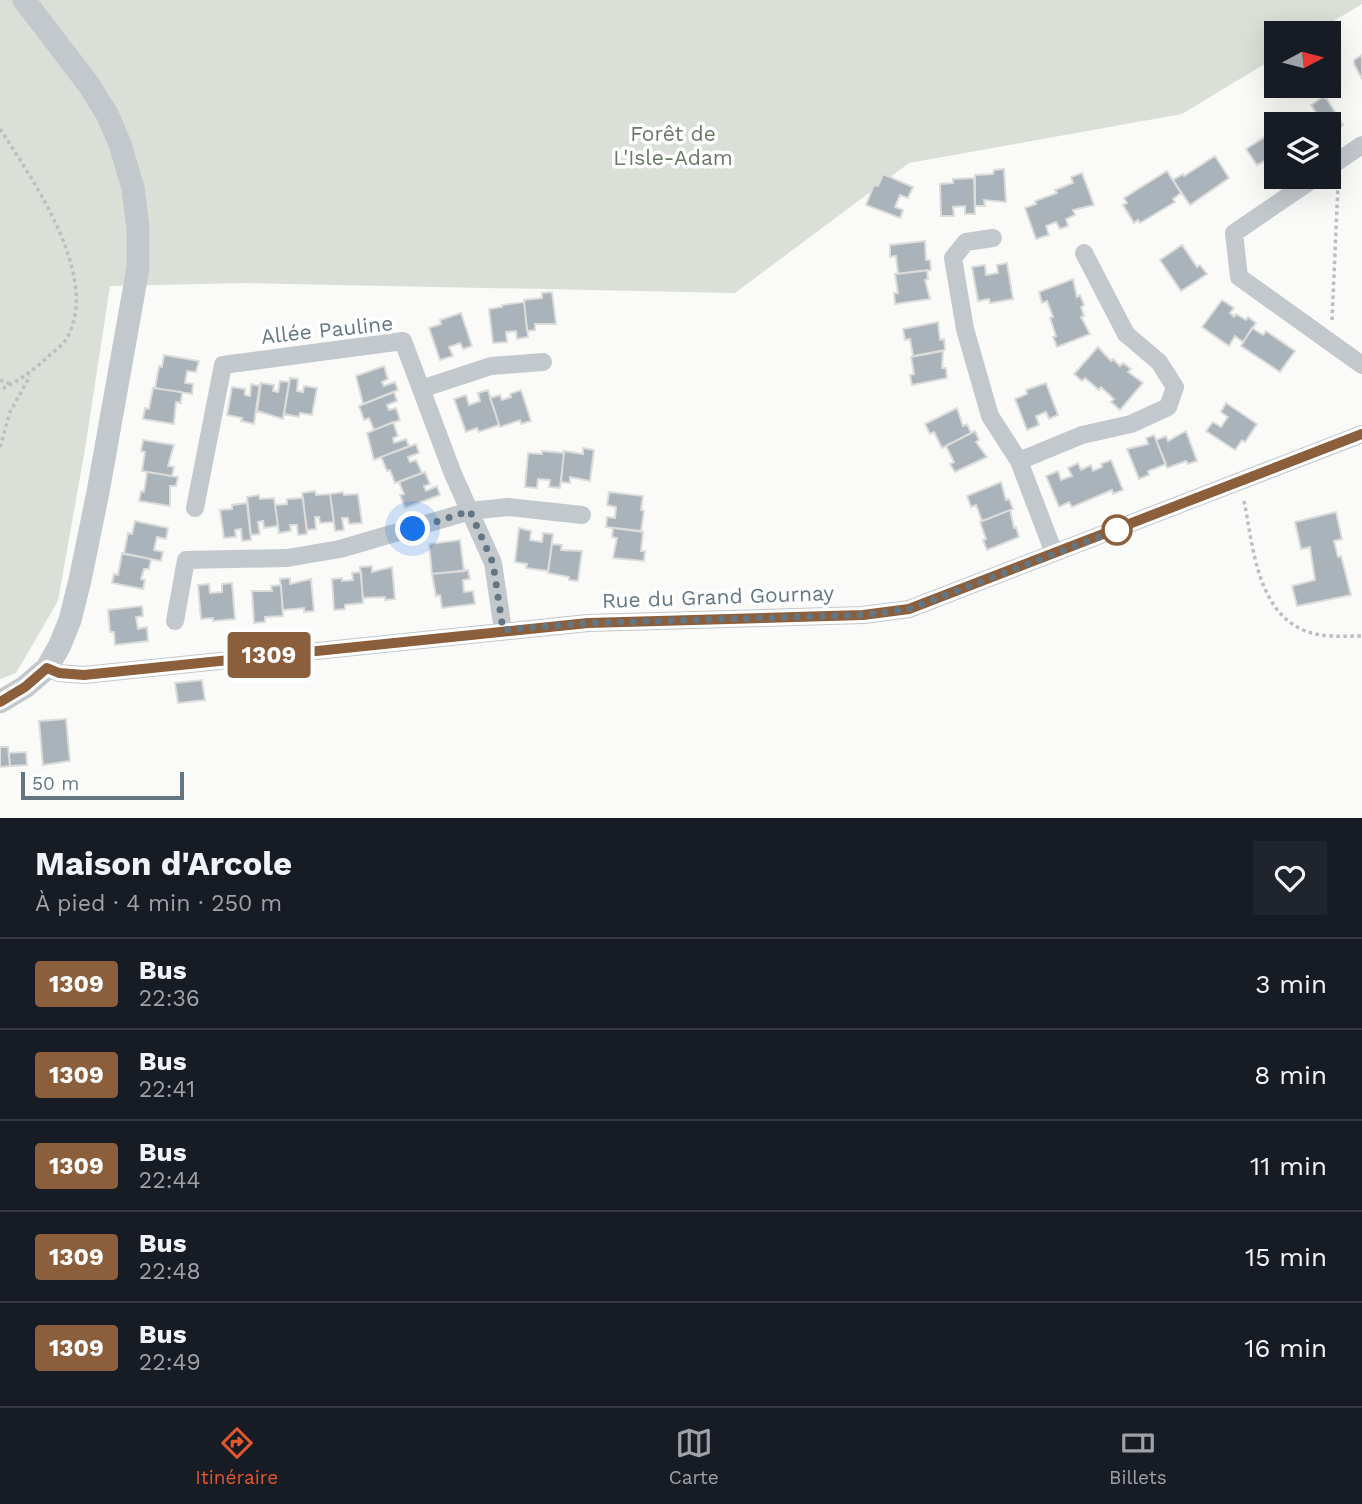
<!DOCTYPE html>
<html lang="fr">
<head>
<meta charset="utf-8">
<style>
  body { margin:0; font-family:"Work Sans",sans-serif; background:#20242c; color:#f1f3f6; height:100vh; display:flex; flex-direction:column; font-size:26px; white-space:nowrap }
  * { box-sizing:border-box; margin:0 }
  p { font-size:23px; color:#9ea1a6 }
  .icon { flex:none; width:38px; height:38px; fill:none; stroke:currentColor; stroke-width:2; stroke-linecap:round; stroke-linejoin:round }
  .map { position:relative; height:818px; overflow:hidden }
  .side { display:flex; flex-direction:column; background:#171b24; flex:1 }
  .side>* { flex:none }
  .badge { padding:0 14px; border-radius:5px; font-size:24px; line-height:46px }
  .needle { width:46px; rotate:83deg }
  .fabs { position:absolute; left:1264px; top:21px; display:grid; gap:14px }
  .fabs a { display:grid; place-items:center; width:77px; height:77px; border-radius:0px; background:#171b24; box-shadow:0 7px 28px #0002; font-size:35px }
  .scale { position:absolute; left:21px; bottom:18px; width:163px; box-sizing:border-box; padding-left:7px; border:4px solid #657683; border-top:0; font-size:19px; line-height:24px; white-space:nowrap; color:#657683; -webkit-text-stroke:5px #fff; paint-order:stroke }
  .you { position:absolute; width:35px; height:35px; margin:-18px; border:5px solid #fff; border-radius:50%; background:#1a73e8; box-shadow:0 0 0 10px #1a73e833 }
  .map>.badge { position:absolute; translate:-50% -50%; box-shadow:0 0 0 4px #fff }
  .round { display:grid; place-items:center; flex:none; width:74px; height:74px; border-radius:0px; background:#20242c }
  .headline { display:flex; align-items:center; justify-content:space-between; height:119px; padding:0 35px }
  h1 { font-size:33px; font-weight:700; line-height:52px }
  ul { padding:0; list-style:none }
  li { display:flex; align-items:center; gap:21px; height:91px; padding:0 35px; border-top:2px solid #363941 }
  li div { flex:1 }
  li b { display:block; font-size:26px }
  li em { font-style:normal }
  li .badge { min-width:77px; font-weight:700; text-align:center }
  .tab-bar { display:flex; justify-content:space-around; align-items:center; height:98px; border-top:2px solid #363941; background:#171b24; font-size:19px; color:#9ea1a6 }
  .tab-bar a { display:grid; justify-items:center; gap:4px }
  .tab-bar .current { color:#e4572e }
  .map>svg:first-child { display:block }
</style>
</head>
<body>
<div class="map">
<svg width="1362" height="818" viewBox="0 0 1362 818">
  <rect width="100%" height="100%" fill="#fafaf8"/>
  <path fill="#dadfd7" d="M0,0H1362V4L1314,33H1276V57L1182,114L909,163L735,293L246,283L110,286L85,449L58,601L16,673L0,679Z"/>
  <path fill="#aab3b9" stroke="#dcdcda" stroke-width="2" d="M1362,55V79L1354,64V60Z
    M1323,97L1327,99L1343,125L1328,135V124H1294L1300,120L1302,124L1317,114L1311,105Z
    M1276,130V155L1257,165L1246,149Z
    M1215,156L1229,178L1190,205L1173,180L1183,174L1184,176Z
    M1004,169L1006,202L984,200L985,206H975V175L993,174L994,170Z
    M1167,171L1181,193L1173,199L1175,202L1140,223L1138,220L1134,223L1123,205L1127,203L1124,198Z
    M1082,173L1094,205L1073,210L1075,215L1066,219L1068,226L1060,229L1056,222L1046,226L1049,235L1036,239L1025,208L1036,204L1035,201L1057,193L1055,190L1073,183L1071,177Z
    M883,174L913,187L908,198L900,195L895,207L903,210L900,218L866,205L874,185L878,186Z
    M974,178L975,214H965V206L953,207L954,216H941L940,184L953,183V179Z
    M925,241L926,260H930L931,270L898,274L896,256L890,257V245Z
    M1182,245L1197,267L1200,265L1207,274L1181,291L1160,260Z
    M1007,263L1013,299L990,303L989,299L978,301L972,267L985,265L986,275L998,273L997,265Z
    M927,270L928,279L925,280L930,299L895,304L894,293H898L895,274Z
    M1073,279L1077,297L1080,295L1084,305L1081,307L1084,316L1081,317L1090,334L1057,347L1053,337L1056,336L1050,318L1053,317L1047,301L1042,303L1039,292Z
    M552,292L556,324H535V330L527,331L524,300L542,298V293Z
    M1222,300L1234,308L1230,313L1234,317L1236,314L1246,320L1248,317L1256,323L1243,342L1235,336L1229,346L1202,327Z
    M524,302L528,337L517,339L516,331L506,332L507,342L493,343L489,309L502,307V305Z
    M461,313L472,346L463,349L460,343L449,347L453,356L440,360L429,328L441,324L440,320Z
    M938,322L940,340L944,339L945,350L913,356L910,339L905,340L903,329Z
    M1252,328L1263,335L1266,331L1295,351L1280,372L1241,346Z
    M1098,347L1111,361L1113,359L1120,366L1123,363L1131,369L1128,372L1143,383L1120,410L1111,402L1114,399L1101,387L1099,390L1085,378L1082,381L1074,374Z
    M943,351L942,368H946L947,378L912,385L910,375L914,374L911,357Z
    M164,355L199,361L196,372L187,371L185,383L193,384L192,394L155,388L159,366L162,367Z
    M384,366L388,379L382,382L384,386L395,382L398,390L363,404L356,376Z
    M290,378L298,379L297,391L303,392L304,386L317,388L312,415L300,413L299,417L284,414Z
    M280,381L289,382L283,419L257,411L261,383L274,385L273,391L278,392Z
    M260,383L254,424L241,421L242,418L227,415L232,387L245,389V395L250,396L251,384L260,386Z
    M1046,383L1058,415L1049,419L1046,412L1036,416L1039,425L1027,430L1015,399L1027,394L1026,390Z
    M153,388L182,392L181,403L176,402L174,424L143,419L145,408L149,409Z
    M488,390L499,425L479,432L477,428L466,432L454,399L466,395L469,405L480,401L478,393Z
    M521,390L531,421L521,424L520,420L500,427L490,398L500,395L502,400L511,397L510,394Z
    M394,392L397,401L387,405L389,410L396,408L400,420L374,430L369,418L364,420L359,406Z
    M1226,403L1257,424L1245,442L1242,440L1235,450L1206,431L1213,422L1221,427L1228,417L1221,412Z
    M957,408L963,426L967,424L971,433L942,448L934,432L930,434L925,424Z
    M393,422L398,436L393,438L394,443L406,439L409,446L374,460L367,433Z
    M975,431L979,440L976,442L987,457L955,472L950,464L954,462L946,446Z
    M1186,431L1197,461L1188,464L1186,461L1167,468L1156,440L1166,436L1168,441Z
    M1154,435L1166,464L1148,471L1149,475L1139,479L1127,449L1148,444L1146,438Z
    M143,440L174,445L168,466L174,467L172,476L142,471L145,452L141,451Z
    M416,444L419,453L408,457L410,462L416,460L422,473L395,483L390,470L387,471L381,457Z
    M583,448L594,450L590,481L570,477V483L561,482L564,451L583,454Z
    M542,451L564,453L560,488L549,487L550,480L538,479L537,488L525,487L528,453L542,454Z
    M1111,460L1123,490L1113,494L1112,490L1072,507L1069,502L1059,507L1046,476L1058,471L1061,480L1072,476L1068,468L1078,463L1081,470L1091,465L1093,471L1102,467L1101,464Z
    M147,472L178,477L176,486H170V506L139,501L141,491L144,492Z
    M425,472L430,484L424,486L426,491L437,486L440,495L405,508L400,495L404,494L399,482Z
    M1001,482L1006,500L1009,499L1013,509L982,521L976,505L971,507L967,496Z
    M315,491L316,495L330,494L334,522L320,523L319,517H315L316,529L307,530L302,493Z
    M343,492L344,495L358,494L362,523L349,524L348,518H342L344,530L335,531L330,494Z
    M609,492L643,496L641,510L644,511L641,531L606,527L607,517L615,518L616,507L607,505Z
    M259,495L260,499L274,498L278,526L264,528L263,521L258,522L260,534L251,535L247,497Z
    M303,498L307,534L298,535L297,525H290L291,531L279,533L275,505L287,504V499Z
    M247,503L251,540L242,541L241,529L235,530L236,537L224,538L220,510L232,509V505Z
    M1010,510L1014,528L1016,527L1019,537L987,550L983,540L986,539L980,522Z
    M1336,512L1342,539L1334,541L1338,557L1341,556L1351,595L1297,606L1292,586L1315,580L1310,547L1301,549L1295,522Z
    M135,521L168,528L166,539L157,537L154,550L163,552L161,561L124,554L128,533L132,534Z
    M519,528L531,531L530,540L542,542L543,533L553,534L548,571L526,568L527,564L515,562Z
    M613,528L643,532L641,551H645L644,561L613,558L617,538L612,537Z
    M460,540L464,571L432,574L429,544Z
    M552,544L562,545L561,550L582,551L578,581L569,580V577L548,573Z
    M122,553L151,559L149,569H144L141,579L145,580L143,589L112,583L114,574L118,575Z
    M372,566V572L392,567L395,599L385,600V597L363,598L360,567Z
    M468,570L470,579L463,580L464,592L473,591L475,604L442,608L440,595L436,596L432,574Z
    M361,572L363,603L345,605V609L334,610L332,579L342,578V581L353,580L352,573Z
    M290,578V584L311,579L314,611L304,612V608L283,610L280,579Z
    M232,583L235,619L213,621V618L201,619L198,585L209,584L210,593L222,592V584Z
    M281,585L283,616L265,617V622L254,623L252,591H272L271,586Z
    M142,606L143,616L136,617L138,629L147,627L148,641L115,645L114,632H110L108,610Z
    M202,680L205,700L178,703L175,683Z
    M66,719L70,761L43,765L39,721Z
    M0,747H8L10,766L0,767Z
    M26,752L27,765L10,766L9,753Z"/>
  <g fill="none" stroke-linecap="round" stroke-linejoin="round">
    <path stroke="#bbbfc2" stroke-width="3.5" stroke-dasharray="3.5 3.5" stroke-linecap="butt" d="M0,129C33,180 101,277 67,338C64,344 57,349 52,353C33,371 23,378 0,390
      M1332,320L1338,185
      M0,380L11,384
      M0,447L10,412L30,376
      M1244,501C1253,544 1256,609 1303,630C1321,638 1342,636 1362,636"/>
    <path stroke="#c3c8cc" stroke-width="18" d="M1328,168L1362,145
      M1316,177L1234,233L1239,277L1362,365
      M993,238L966,242L953,258L965,329L990,416L1019,461L1054,553
      M421,389L491,366L543,362
      M1019,461L1082,435L1131,424L1168,407L1175,387L1159,362L1126,334L1084,253
      M195,508L223,365L403,341L453,474L493,563L503,630
      M175,621L186,560L287,558L340,549L470,511L508,507L582,515
      M47,668L59,673L84,675L588,623L863,615L909,609L1362,434"/>
    <path stroke="#c3c8cc" stroke-width="23" d="M0,702L25,687L47,668L60,645L70,620L80,580L98,492L138,268V228L133,188L120,144L107,114L89,85L24,0"/>
  </g>
  <g fill="none" stroke-linecap="round" stroke-linejoin="round">
    <defs>
      <path id="line" d="M0,702L25,687L47,668L59,673L84,675L588,623L863,615L909,609L1362,434"/>
    </defs>
    <use href="#line" stroke="#fff" stroke-width="16"/>
    <use href="#line" stroke="#8b5e3c" stroke-width="10"/>
    <path stroke="#657683" stroke-width="7" stroke-dasharray="0 12.6" d="M413,529L470,511L493,563L503,630L588,623L863,615L909,609L1117,530"/>
  </g>
  <circle fill="#fff" stroke="#8b5e3c" stroke-width="3.5" cx="1117" cy="530" r="14"/>
  <g text-anchor="middle" stroke-width="7" stroke-linejoin="round" paint-order="stroke">
    <g font-size="21" fill="#687a64" stroke="#fff">
      <text x="673" y="141">Forêt de<tspan x="673" dy="24">L'Isle-Adam</tspan></text>
    </g>
    <g font-size="21" fill="#657683" stroke="#fff">
      <text transform="translate(327 330) rotate(-6)" y="7">Allée Pauline</text>
      <text transform="translate(718 597) rotate(-2)" y="7">Rue du Grand Gournay</text>
    </g>
  </g>
</svg>
<div class="fabs">
<a><svg class="needle" viewBox="-14 -14 28 28"><path d="M0-13l5 13h-10z" fill="#e53935"/><path d="M0 13l5-13h-10z" fill="#9ea1a6"/></svg></a>
<a><svg class="icon" aria-label="layers" viewBox="0 0 24 24"><path d="M12 4l9 5-9 5-9-5zM3 14l9 5 9-5"/></svg></a>
</div>
<div class="scale">50 m</div>
<div class="you" style="left:413px;top:529px"></div>
<b class="badge" style="left:269px;top:655px;background:#8b5e3c;color:#fff">1309</b>
</div>
<section class="side">
<div class="headline"><div><h1>Maison d'Arcole</h1><p>À pied · 4 min · 250 m</p></div><a class="round"><svg class="icon" aria-label="heart" viewBox="0 0 24 24"><path d="M12 20l-8-8c-3-5 5-10 8-4 3-6 11-1 8 4z"/></svg></a></div>
<ul>
<li><span class="badge" style="background:#8b5e3c;color:#fff">1309</span><div><b>Bus</b><p>22:36</p></div><em>3 min</em></li>
<li><span class="badge" style="background:#8b5e3c;color:#fff">1309</span><div><b>Bus</b><p>22:41</p></div><em>8 min</em></li>
<li><span class="badge" style="background:#8b5e3c;color:#fff">1309</span><div><b>Bus</b><p>22:44</p></div><em>11 min</em></li>
<li><span class="badge" style="background:#8b5e3c;color:#fff">1309</span><div><b>Bus</b><p>22:48</p></div><em>15 min</em></li>
<li><span class="badge" style="background:#8b5e3c;color:#fff">1309</span><div><b>Bus</b><p>22:49</p></div><em>16 min</em></li>
</ul>
</section>
<nav class="tab-bar">
<a class="current"><svg class="icon" aria-label="directions" viewBox="0 0 24 24"><path d="M12 3l9 9-9 9-9-9zM9 14v-3h6M13 9l2 2-2 2"/></svg>Itinéraire</a>
<a><svg class="icon" aria-label="map" viewBox="0 0 24 24"><path d="M3 6l6-2 6 2 6-2v14l-6 2-6-2-6 2zM9 4v14M15 6v14"/></svg>Carte</a>
<a><svg class="icon" aria-label="tickets" viewBox="0 0 24 24"><path d="M3 7h18v10H3zM15 7v10"/></svg>Billets</a>
</nav>
</body>
</html>
